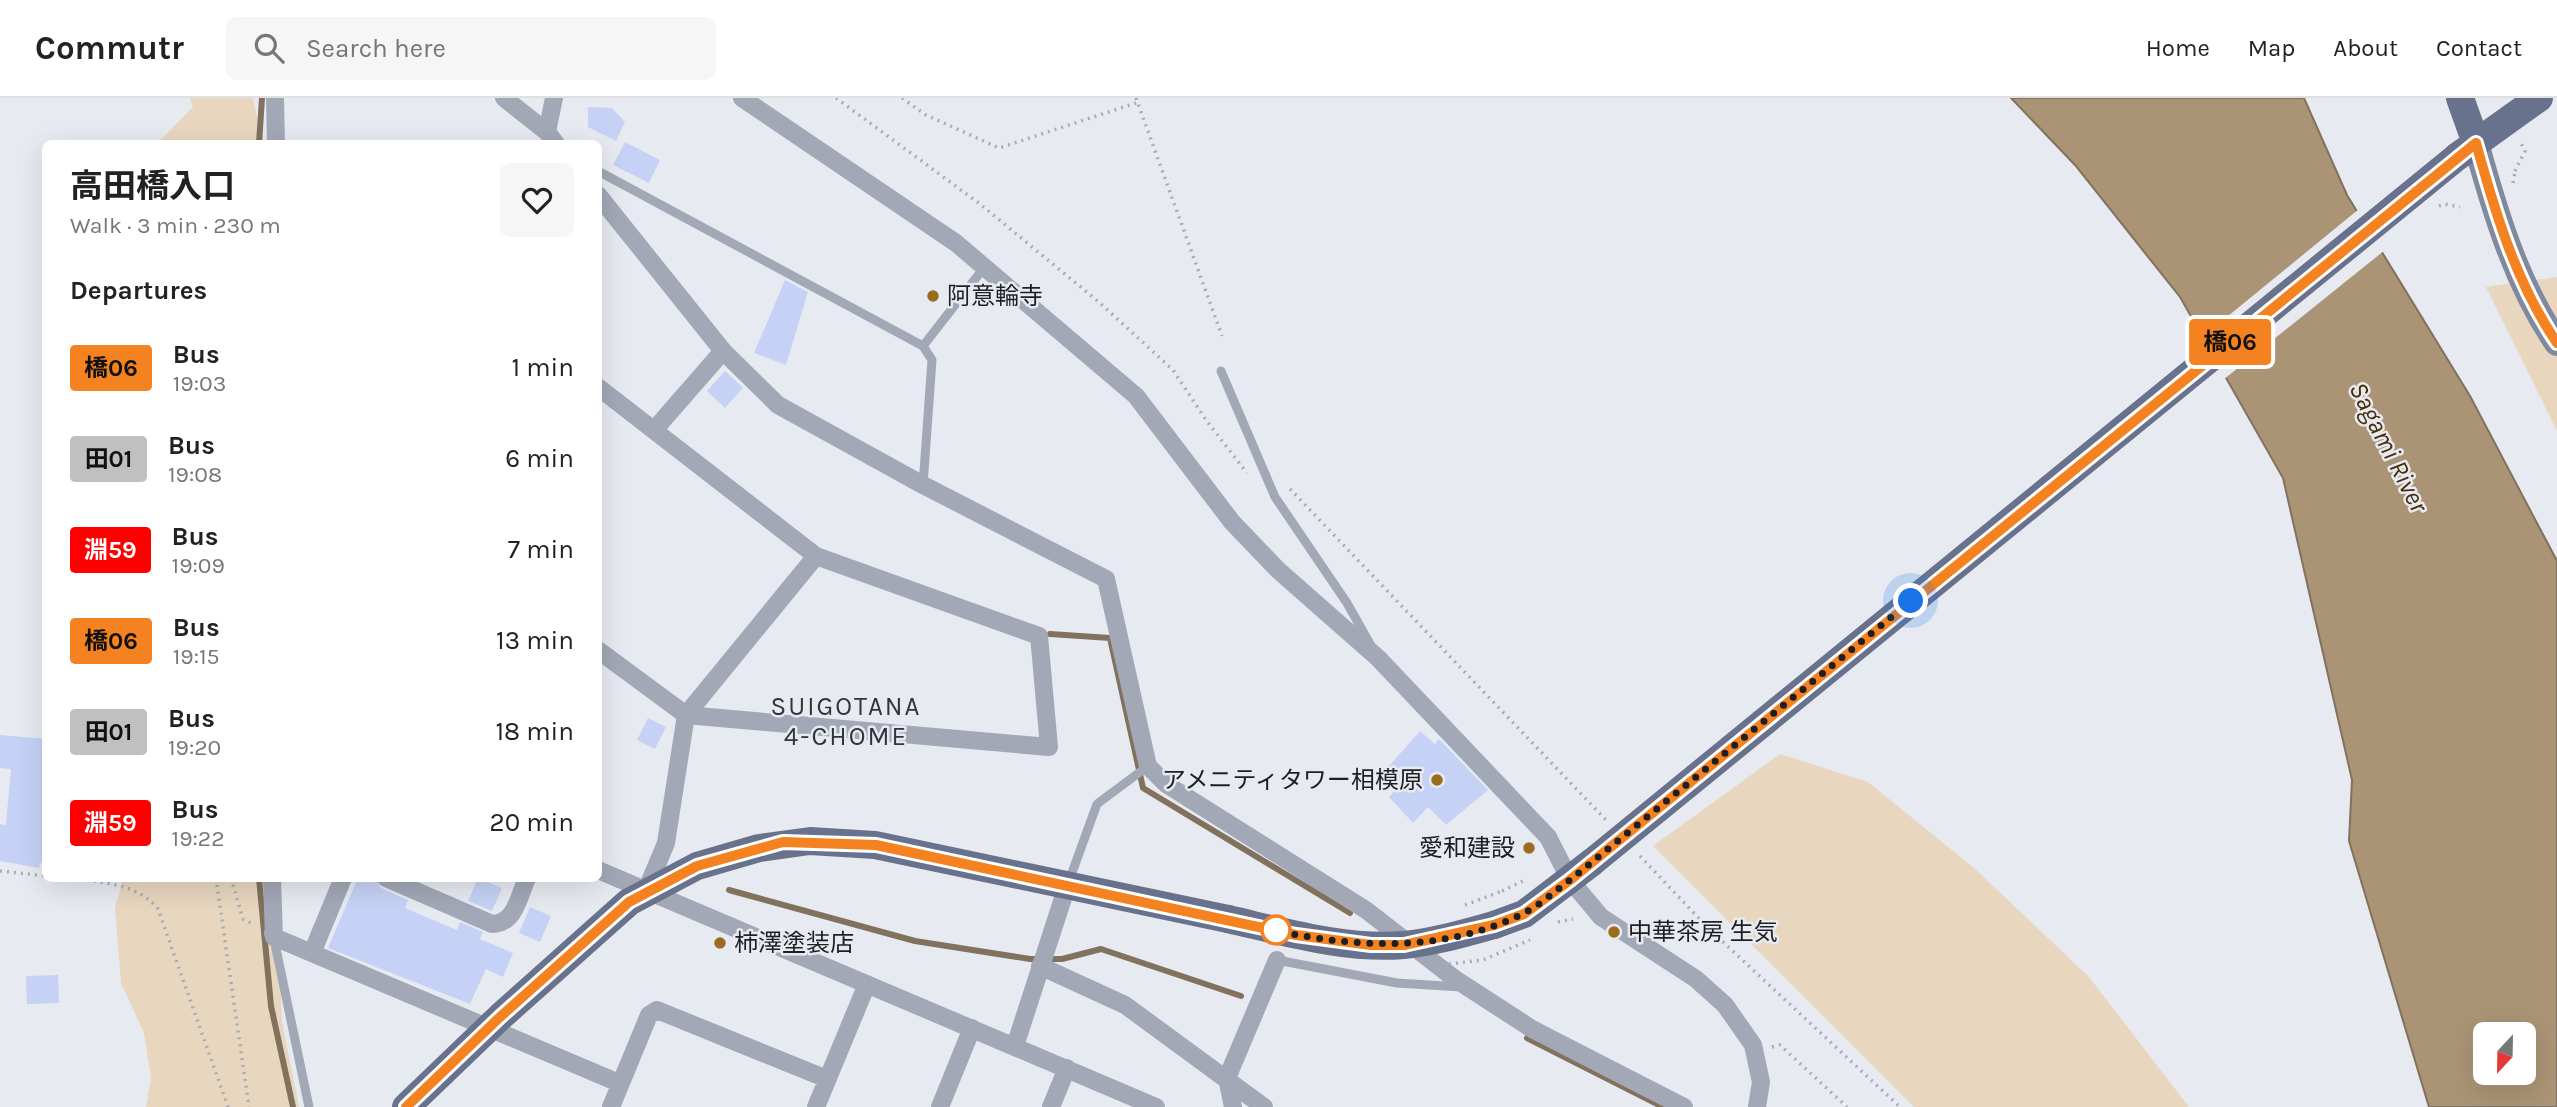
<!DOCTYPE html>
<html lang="en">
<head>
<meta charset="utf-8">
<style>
  body { margin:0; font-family:Karla,"Noto Sans JP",sans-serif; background:#f6f6f6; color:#222; height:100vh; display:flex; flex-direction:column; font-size:26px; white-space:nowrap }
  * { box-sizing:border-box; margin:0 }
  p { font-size:23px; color:#767676 }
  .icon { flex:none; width:38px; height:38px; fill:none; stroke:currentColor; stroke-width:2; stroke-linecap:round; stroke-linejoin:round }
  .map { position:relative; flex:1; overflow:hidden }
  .details { position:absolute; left:42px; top:42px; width:560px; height:742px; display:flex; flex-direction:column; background:#fff; border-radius:10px; box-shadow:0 7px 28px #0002 }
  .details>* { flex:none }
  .badge { padding:0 14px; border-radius:5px; font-size:24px; line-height:46px }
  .needle { width:46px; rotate:202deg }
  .buttons { position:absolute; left:2473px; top:924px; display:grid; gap:14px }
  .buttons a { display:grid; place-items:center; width:63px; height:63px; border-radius:10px; background:#fff; box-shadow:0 7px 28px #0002; font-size:35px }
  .you { position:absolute; width:35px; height:35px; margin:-18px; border:5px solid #fff; border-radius:50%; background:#1a73e8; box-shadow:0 0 0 10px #1a73e833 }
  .map>.badge { position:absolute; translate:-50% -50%; box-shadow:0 0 0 4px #fff }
  h2 { padding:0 28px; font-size:26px; line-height:63px }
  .round { display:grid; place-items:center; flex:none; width:74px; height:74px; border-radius:10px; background:#f6f6f6 }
  .head { display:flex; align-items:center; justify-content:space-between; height:119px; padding:0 28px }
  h1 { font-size:33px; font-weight:700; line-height:52px }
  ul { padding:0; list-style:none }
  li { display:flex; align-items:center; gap:21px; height:91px; padding:0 28px }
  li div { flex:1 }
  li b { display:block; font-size:26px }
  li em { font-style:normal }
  li .badge { min-width:77px; font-weight:700; text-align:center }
  header { display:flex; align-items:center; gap:42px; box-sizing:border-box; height:98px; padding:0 35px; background:#fff; border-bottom:2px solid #e0e0e0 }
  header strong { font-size:33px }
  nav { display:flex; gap:38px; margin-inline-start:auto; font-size:24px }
  .search { width:490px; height:63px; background:#f6f6f6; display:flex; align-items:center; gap:18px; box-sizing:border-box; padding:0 24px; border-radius:10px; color:#767676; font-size:26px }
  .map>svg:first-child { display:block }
</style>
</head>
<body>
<header>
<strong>Commutr</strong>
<div class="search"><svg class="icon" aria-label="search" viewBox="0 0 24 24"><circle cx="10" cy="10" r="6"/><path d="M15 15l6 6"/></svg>Search here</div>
<nav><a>Home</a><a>Map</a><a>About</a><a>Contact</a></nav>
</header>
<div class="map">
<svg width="2557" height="1009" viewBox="0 0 2557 1009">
  <rect width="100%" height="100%" fill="#e7eaf1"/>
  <path fill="#e8d6bf" d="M190,0H253L263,45H158L193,9Z
    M2557,179V333L2486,189Z
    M1780,656L1868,684L1974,770L2089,879L2189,1009H1914L1653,748Z
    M123,781H275L282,923L299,1009H146L151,980L144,935L121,885L115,810Z"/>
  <path fill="#ab9476" stroke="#81715d" stroke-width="2" fill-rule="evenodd" d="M2011,0H2304L2347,97L2470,298L2557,463V1009H2429L2349,743L2352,682L2283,380L2180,199L2075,67ZM2485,936H2524V975H2485Z"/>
  <path fill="#e7eaf1" d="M2359,111L2385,152L2223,282L2200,241Z"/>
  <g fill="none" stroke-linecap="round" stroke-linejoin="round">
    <path stroke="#81715d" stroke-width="6" d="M259,46L262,0
      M1050,536L1110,540L1143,690L1350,815
      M259,780L271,908L293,1009
      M729,792L915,843L1030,861H1062L1101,851L1241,898
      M1527,940L1663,1009"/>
  </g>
  <path fill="#c6d2f5" d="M588,9L612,10L625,24L616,43L588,29Z
    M625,44L660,62L649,85L613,67Z
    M785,182L808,194L786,267L754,255Z
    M725,273L743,290L725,310L707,293Z
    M648,620L666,629L655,651L637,642Z
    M1420,633L1435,646L1439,641L1488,692L1446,727L1428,709L1413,725L1389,699L1397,690L1383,675Z
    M0,637L46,641V766L40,765L39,770L0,763V726L6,727L11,671L0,670Z
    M358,780H375L381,790L408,802L405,810L457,832L460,824L483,834L480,841L513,855L503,879L486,871L470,906L328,850Z
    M478,780L502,790L492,813L468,803Z
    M530,809L551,818L540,844L519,835Z
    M58,877L59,905L27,906L26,878Z"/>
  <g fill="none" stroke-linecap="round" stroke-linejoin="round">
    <path stroke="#a9acb1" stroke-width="3.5" stroke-dasharray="2 5" stroke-linecap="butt" d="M836,0L980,106L1100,205L1173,272L1206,322L1247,375
      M902,0L926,17L999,50L1136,5
      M1136,0L1222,238
      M2515,73L2525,53L2520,43
      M2513,85L2515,74
      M1290,391L1606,722
      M1640,758L1707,829L1900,1009
      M0,773L46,778
      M66,780C98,784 136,784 158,811L228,1009
      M216,780L249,1009
      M231,780L243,821L255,827
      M1502,793L1525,782
      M1558,824L1573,821
      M1772,949L1780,947L1847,1009"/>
    <path stroke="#a3a8b7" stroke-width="9" d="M598,73L923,248L932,262L923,387
      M923,248L983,171
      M1221,273L1275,399L1347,505L1370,546
      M1069,783L1097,706L1148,668
      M274,841L309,1009
      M1277,862L1397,885L1462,889"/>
    <path stroke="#a3a8b7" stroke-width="18" d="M275,0L276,46
      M504,0L547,34
      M554,0L547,34L556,46
      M742,0L956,145L1136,298L1232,424L1278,472L1378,560L1548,739L1570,782L1601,819L1696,881L1725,907L1753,947L1761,984L1757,1009
      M598,97L723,253L655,331
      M723,253L778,307L923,387L1106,481L1148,668L1166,686L1366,812L1455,881L1532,931L1684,1009
      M598,289L816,458L686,617L666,745L646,793
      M598,552L686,617L1049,649L1039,538L816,458
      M598,772L1156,1009
      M272,780L274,839
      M386,780L492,826C515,826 519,798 527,780
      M273,835L274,839L619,985
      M312,855L343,780
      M1040,868L1125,907L1264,1009
      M1015,948L1067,788
      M611,1009L649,917L657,912L827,981
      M816,1009L867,886
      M940,1009L972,930
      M1051,1009L1067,970
      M1233,1009L1227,980L1277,862"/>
    <path stroke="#81899e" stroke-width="26" d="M2476,45C2495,114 2516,185 2557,245"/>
    <path stroke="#69728c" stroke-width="28" d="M2460,0L2476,45
      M2458,58L2539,0
      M1494,827L1524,816L1591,765
      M406,1009L500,919L629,804L697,768L759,750L810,743L875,747L1228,821"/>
    <path stroke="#a9acb1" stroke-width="3.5" stroke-dasharray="2 5" stroke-linecap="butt" d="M2439,108L2444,106L2460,109
      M1465,807L1502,793
      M1449,866L1483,862L1530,842"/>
    <path stroke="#69728c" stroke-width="28" d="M1591,765L2458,58
      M1228,821C1285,834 1346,852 1404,847C1435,844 1465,835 1494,827"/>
  </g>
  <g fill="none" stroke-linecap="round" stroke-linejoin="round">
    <defs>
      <path id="line" d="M406,1009L500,919L629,804L697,768L783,744L876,747L1296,837L1371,847H1404L1494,827L1524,816L1570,782L2476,45C2495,114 2516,185 2557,245"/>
    </defs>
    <use href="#line" stroke="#fff" stroke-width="16"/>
    <use href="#line" stroke="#f58220" stroke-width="10"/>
    <path stroke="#1e1f22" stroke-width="7" stroke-dasharray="0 12.6" d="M1276,832H1273C1356,850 1444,855 1522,816C1539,808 1555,793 1570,782L1911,503"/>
  </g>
  <g fill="#9b6b1e" stroke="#e7eaf1" stroke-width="2.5">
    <circle cx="933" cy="198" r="7"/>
    <circle cx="1437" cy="682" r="7"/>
    <circle cx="1529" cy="750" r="7"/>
    <circle cx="1614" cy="834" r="7"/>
    <circle cx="720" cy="845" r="7"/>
  </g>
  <circle fill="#fff" stroke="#f58220" stroke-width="3.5" cx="1276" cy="832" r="14"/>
  <g text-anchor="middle" stroke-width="5" stroke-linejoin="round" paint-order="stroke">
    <g font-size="24" fill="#1e1f22" stroke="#e7eaf1" text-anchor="start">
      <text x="947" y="206">阿意輪寺</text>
      <text x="1423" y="690" text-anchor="end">アメニティタワー相模原</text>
      <text x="1515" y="758" text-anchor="end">愛和建設</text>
      <text x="1628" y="842">中華茶房 生気</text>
      <text x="734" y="853">柿澤塗装店</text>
    </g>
    <g font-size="26" font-style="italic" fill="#472e06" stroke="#e7eaf1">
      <text transform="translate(2389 349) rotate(63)" y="9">Sagami River</text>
    </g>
    <g font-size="26" letter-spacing="2" fill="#323439" stroke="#e7eaf1">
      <text x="846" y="617">SUIGOTANA<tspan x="846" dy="30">4-CHOME</tspan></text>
    </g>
  </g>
</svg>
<div class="buttons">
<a><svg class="needle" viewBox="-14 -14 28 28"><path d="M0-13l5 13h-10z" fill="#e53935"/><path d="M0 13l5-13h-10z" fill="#767676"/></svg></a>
</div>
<div class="you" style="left:1911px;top:503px"></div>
<b class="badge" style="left:2230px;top:244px;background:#f58220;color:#111">橋06</b>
<section class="details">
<div class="head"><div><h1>高田橋入口</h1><p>Walk · 3 min · 230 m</p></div><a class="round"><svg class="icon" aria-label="heart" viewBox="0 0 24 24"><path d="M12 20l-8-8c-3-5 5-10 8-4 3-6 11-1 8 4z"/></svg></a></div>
<h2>Departures</h2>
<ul>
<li><span class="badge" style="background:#f58220;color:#111">橋06</span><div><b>Bus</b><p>19:03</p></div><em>1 min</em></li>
<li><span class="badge" style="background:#c0c0c0;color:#111">田01</span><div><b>Bus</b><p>19:08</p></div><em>6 min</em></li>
<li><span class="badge" style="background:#f00;color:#fff">淵59</span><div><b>Bus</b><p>19:09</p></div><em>7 min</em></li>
<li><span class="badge" style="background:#f58220;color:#111">橋06</span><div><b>Bus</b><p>19:15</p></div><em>13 min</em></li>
<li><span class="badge" style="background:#c0c0c0;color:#111">田01</span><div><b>Bus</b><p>19:20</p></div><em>18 min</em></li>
<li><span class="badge" style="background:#f00;color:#fff">淵59</span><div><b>Bus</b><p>19:22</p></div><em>20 min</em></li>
</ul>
</section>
</div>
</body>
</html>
